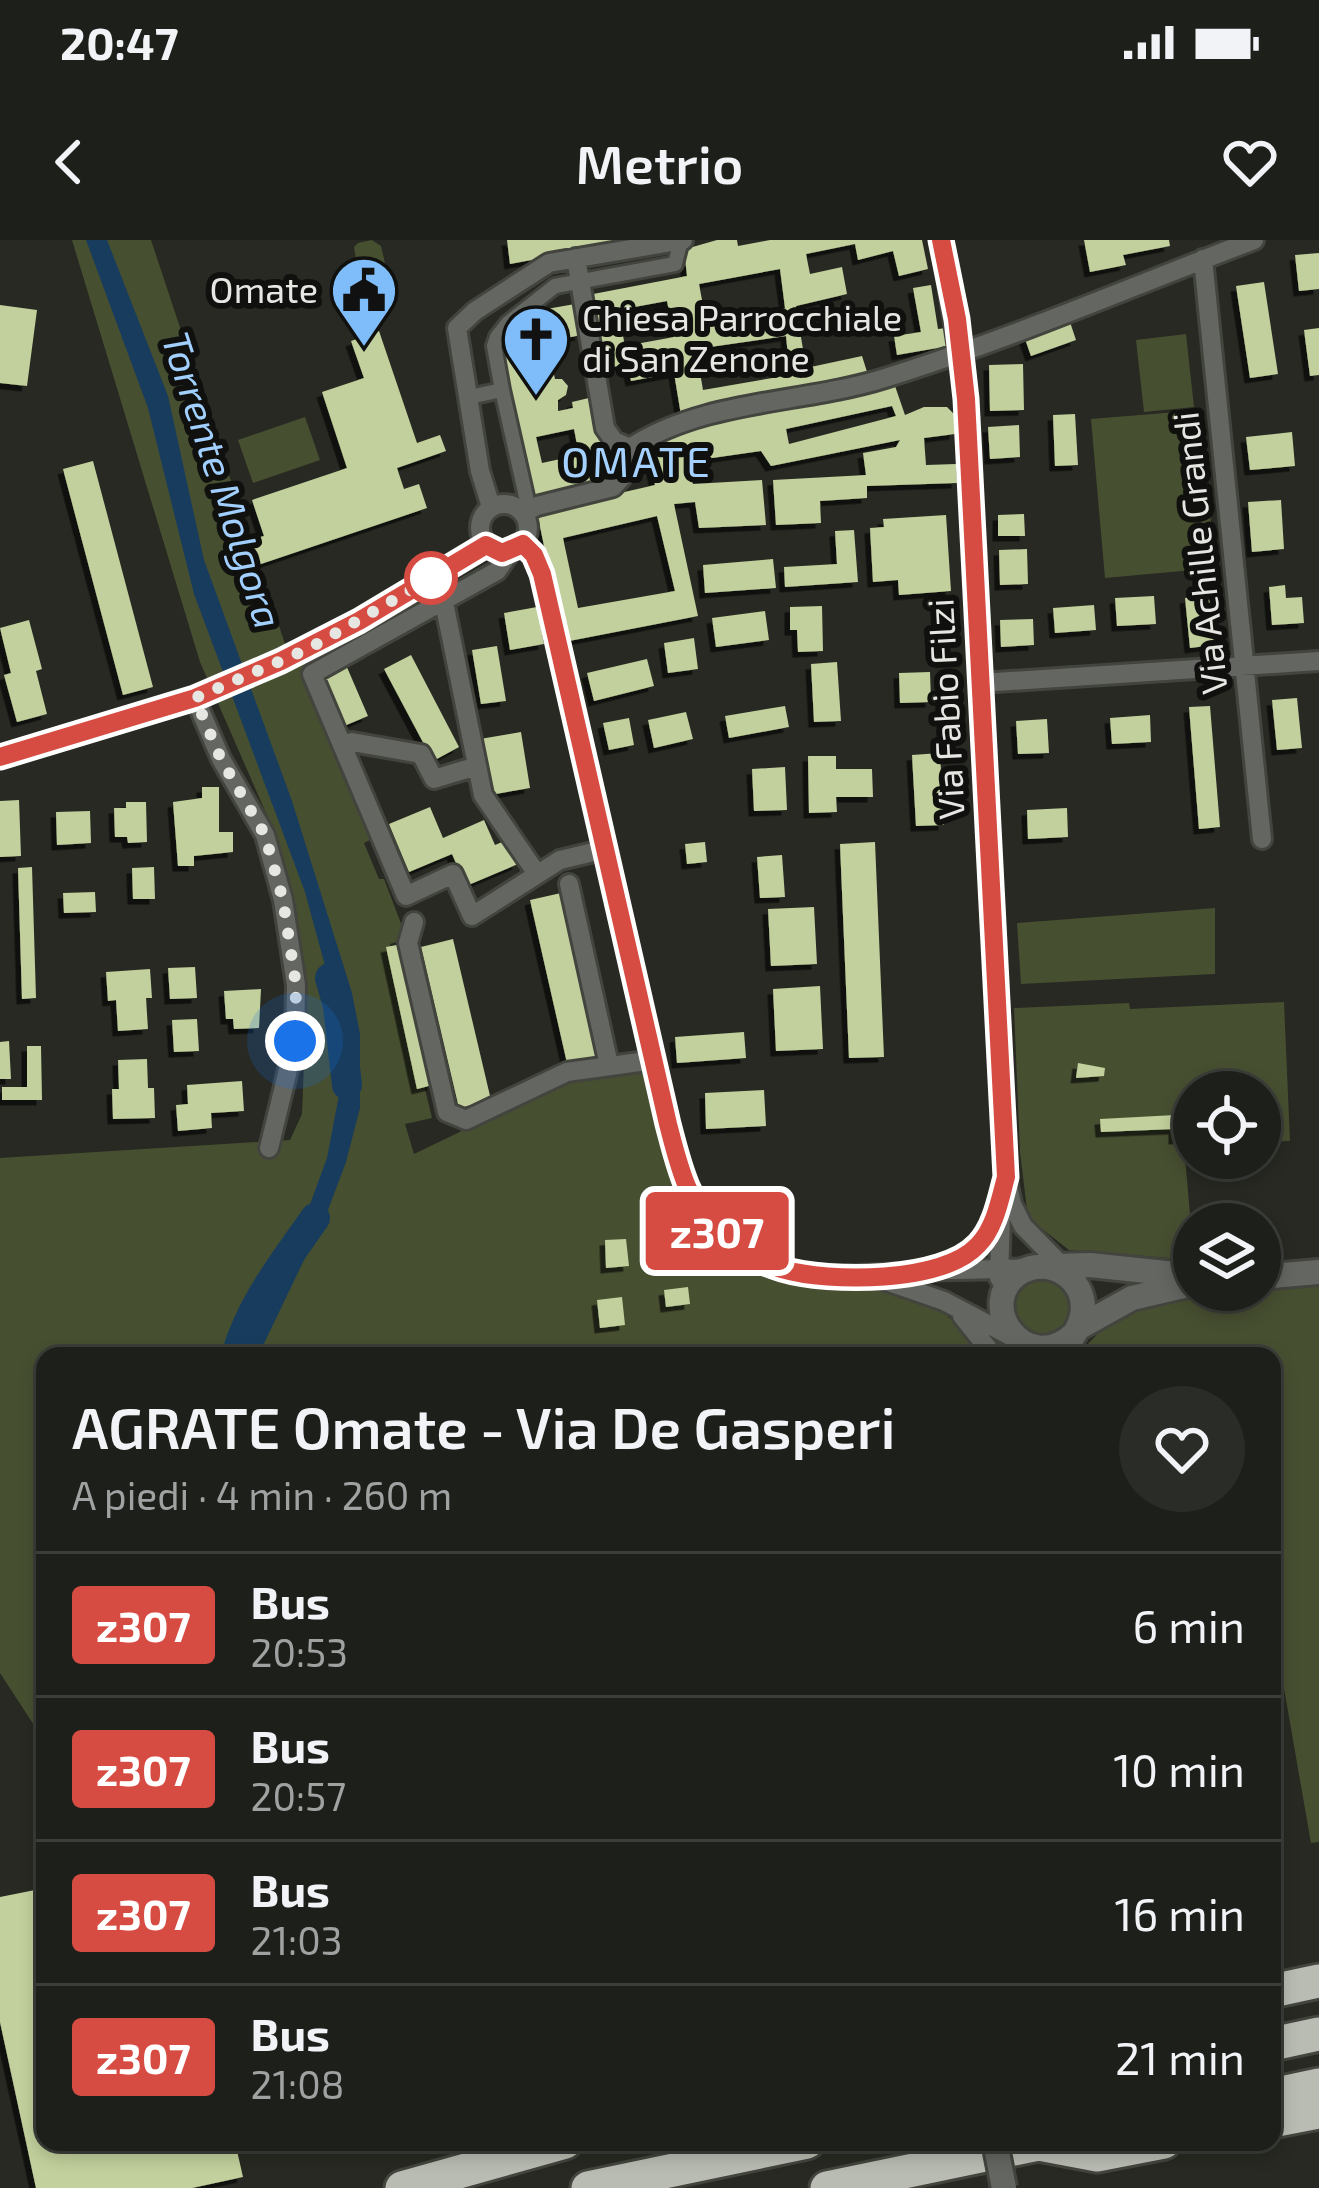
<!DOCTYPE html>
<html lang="it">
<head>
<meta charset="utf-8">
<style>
  body { margin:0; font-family:"Exo 2",sans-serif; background:#2a2c27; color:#f1f3f6; height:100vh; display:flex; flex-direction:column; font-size:45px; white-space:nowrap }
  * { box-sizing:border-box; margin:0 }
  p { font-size:39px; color:#a0a2a2 }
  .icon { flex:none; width:66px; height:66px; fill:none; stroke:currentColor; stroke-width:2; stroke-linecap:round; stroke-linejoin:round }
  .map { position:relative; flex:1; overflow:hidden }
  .side { position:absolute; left:36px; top:1107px; width:1245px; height:804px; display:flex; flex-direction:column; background:#1d1f1a; border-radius:24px; box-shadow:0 6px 18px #0003,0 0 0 3px #3b3d39 }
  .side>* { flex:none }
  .badge { padding:0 24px; border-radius:9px; font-size:42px; line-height:78px }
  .buttons { position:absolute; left:1173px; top:831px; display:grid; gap:24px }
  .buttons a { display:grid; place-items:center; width:108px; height:108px; border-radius:50%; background:#1d1f1a; box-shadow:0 6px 18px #0003,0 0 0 3px #3b3d39; font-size:60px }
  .you { position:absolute; width:60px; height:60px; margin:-30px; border:9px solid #fff; border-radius:50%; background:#1a73e8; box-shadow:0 0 0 18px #1a73e833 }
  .map>.badge { position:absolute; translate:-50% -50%; box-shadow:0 0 0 6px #fff }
  .round { display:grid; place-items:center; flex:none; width:126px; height:126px; border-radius:63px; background:#2a2c27 }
  .overview { display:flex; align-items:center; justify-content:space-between; height:204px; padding:0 36px }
  h1 { font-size:57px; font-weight:600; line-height:90px }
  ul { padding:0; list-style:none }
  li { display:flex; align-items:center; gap:36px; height:144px; padding:0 36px; border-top:3px solid #3b3d39 }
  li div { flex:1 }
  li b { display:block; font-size:45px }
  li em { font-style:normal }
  li .badge { min-width:132px; font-weight:700; text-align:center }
  .status { display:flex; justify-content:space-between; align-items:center; height:84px; padding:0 60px; background:#1d1f1a; direction:ltr }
  .status svg { height:33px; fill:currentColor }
  header { display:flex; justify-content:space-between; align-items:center; height:156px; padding:0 36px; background:#1d1f1a; font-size:54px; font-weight:600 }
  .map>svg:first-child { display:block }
</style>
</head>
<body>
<div class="status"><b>20:47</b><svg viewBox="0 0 49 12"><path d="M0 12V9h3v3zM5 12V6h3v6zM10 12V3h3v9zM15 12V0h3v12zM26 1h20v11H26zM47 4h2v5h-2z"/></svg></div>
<header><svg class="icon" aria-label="back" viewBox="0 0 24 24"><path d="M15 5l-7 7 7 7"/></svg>Metrio<svg class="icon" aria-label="heart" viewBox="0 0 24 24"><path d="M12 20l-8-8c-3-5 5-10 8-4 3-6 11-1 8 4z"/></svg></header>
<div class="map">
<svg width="1319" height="1948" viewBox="0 0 1319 1948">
  <defs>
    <filter id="shadow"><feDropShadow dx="-5.5" dy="5.5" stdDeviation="0" flood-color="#0009"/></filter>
  </defs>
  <rect width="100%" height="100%" fill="#272922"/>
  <path fill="#474f31" d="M72,0H151L286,407L297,404L380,595L364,603L379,639H384L407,699L390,704L432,878L405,884L414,914L576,836L645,833C656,876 662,927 685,966C696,984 715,1011 733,1023C743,1029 757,1031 768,1035C857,1062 921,1024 984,1116H45V1502L0,1433V918L290,900L302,874L305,798L301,710L276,596L200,422Z
    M372,0L381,6L390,45L399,49L362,57L354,7L358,3Z
    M1186,94L1194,167L1144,172L1136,100Z
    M1201,170L1215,328L1105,338L1091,179Z
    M305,177L320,220L253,243L238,200Z
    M1215,668V734L1021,744L1017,683Z
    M1284,762L1290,901L1260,902V852H1194V905L1184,906L1194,1020L1069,1010L1028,978L1020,912L1014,768L1129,763L1130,769Z
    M1053,1036L1073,1054V1082L1042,1100L1018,1088L1010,1062L1025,1040Z
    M1319,1044V1602L1311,1603L1272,1380V1116H1076C1089,1104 1102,1087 1117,1077C1170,1044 1259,1052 1319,1044Z"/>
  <path fill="#173c5d" d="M86,0H107L168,156L204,320L292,561L352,753L360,794V868L346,922L328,970L258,1116H242L305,978L327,918L344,829L343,792L305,652L194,354L148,168Z"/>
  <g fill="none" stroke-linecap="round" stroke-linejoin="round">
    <path stroke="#173c5d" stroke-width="30" d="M330,738L338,766L347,845
      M236,1116C251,1063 284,1023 315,978"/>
  </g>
  <path fill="#c1d09c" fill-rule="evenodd" filter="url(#shadow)" d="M507,0H639L510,24Z
    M717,0H737L738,6L770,0H922L928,29L899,36L893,11L858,20L855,4L806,14L810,34L842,27L847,54L796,66L806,128L862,116L868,135L681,175L674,133L631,141L628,124L602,129L588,55L687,36L685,18L689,8ZM780,29L785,68L706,81L699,44ZM667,61L674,97L625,106L618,70ZM786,96L790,135L703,150L696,109Z
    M1084,0H1169L1170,6L1123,15L1126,25L1090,32Z
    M1319,13V49L1299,51L1295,15Z
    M1264,42L1278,134L1250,138L1236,46Z
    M931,45L938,89L946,88L949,106L897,115L894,96L921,92L913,48Z
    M575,64L581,95L547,102L541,70Z
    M0,65L37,70L27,146L0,143Z
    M1069,79L1076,100L1031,116L1024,96Z
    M1319,88V135L1310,136L1304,90Z
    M379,91L417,203L440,195L446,211L397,228L404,249L419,244L427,268L258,325L250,300L264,296L252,260L347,228L322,152L364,138L351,101Z
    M522,100L529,134L553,130L555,139H562L568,146L566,155L558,160V171L573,168L572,162L593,157L612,240L532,258L499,104ZM574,189L579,215L542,223L536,197Z
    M1023,124L1024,170L990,171L989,125Z
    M895,146L905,175L924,167H947L954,174L955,194L924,198L926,225L956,224L957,243L867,246V258L820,261L821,283L776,285L773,240L866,235L863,213L896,207L900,200L771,226L761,211L698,220L696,210L685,209L693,244L762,240L766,285L699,288L695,262L674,264L698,376L564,402L537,272L655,245L647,204L691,186ZM892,166L896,176L789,204L786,189ZM657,276L675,351L578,368L563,298Z
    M1075,174L1078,225L1055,226L1053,175Z
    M1019,185L1020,217L990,219L988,187Z
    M1292,192L1295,226L1250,230L1246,197Z
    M93,221L153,447L123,455L63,229Z
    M1281,260L1284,309L1252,312L1248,262Z
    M1024,274L1025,296H998V275Z
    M946,275L951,351L899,355L898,340L873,342L870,288L884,287L883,279Z
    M854,290L858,342L785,347L784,327L837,324L835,291Z
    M1027,309L1028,344L1000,345L999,310Z
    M773,319L776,348L705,353L703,325Z
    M1285,345L1286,358L1302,357L1304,383L1272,385L1269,347Z
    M1209,355L1214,405L1190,408L1185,358Z
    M1154,356L1156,384L1117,386L1115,358Z
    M1094,365L1096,390L1055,393L1053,368Z
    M822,366L823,411L798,412L797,390H790V367Z
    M537,367L544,404L510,410L504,373Z
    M765,371L769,400L716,407L712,378Z
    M1033,379L1034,405L1001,407L1000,380Z
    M29,380L42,429L36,431L47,474L17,482L4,435L11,433L0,388Z
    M694,398L698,429L668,433L664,403Z
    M497,406L506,461L481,464L472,410Z
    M411,415L459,507L433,521L384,429Z
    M647,419L654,446L594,461L587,433Z
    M837,422L841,481L814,482L811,424Z
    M346,425L368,476L344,486L322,435Z
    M930,432L931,462L900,463L899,433Z
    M1297,458L1302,508L1277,510L1272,460Z
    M785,466L789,487L729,498L725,476Z
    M1210,466L1220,587L1199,589L1189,467Z
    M686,472L693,499L654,508L648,480Z
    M1150,475L1151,502L1112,504L1110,478Z
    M629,478L634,505L609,510L603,483Z
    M1047,479L1049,513L1018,514L1016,481Z
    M521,492L530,548L490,555L480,499Z
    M940,513L944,585L916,586L912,515Z
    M808,516H836V529H872L873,557H836L837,572L809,573Z
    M785,527L787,570L754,571L752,529Z
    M202,547H219V592H233V612L194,616V626H178L173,562L202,558Z
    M19,560L21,616L0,617V561Z
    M126,562H146L147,602L128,603L127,597H115L114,568H126Z
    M430,567L443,598L484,580L495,605L507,600L518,624L466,646L452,614L409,632L389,584Z
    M1067,568L1068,597L1028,599L1027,570Z
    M90,571L91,603L57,605L56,572Z
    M705,602L707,622L687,624L685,604Z
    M875,602L884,817L849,818L840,604Z
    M782,615L785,657L760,658L757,617Z
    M32,627L36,758L22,759L18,628Z
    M154,627L155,659H133L132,628Z
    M95,652L96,672L64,673L63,653Z
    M561,653L597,816L567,823L530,660Z
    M814,667L817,724L771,726L768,669Z
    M453,699L491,860L459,868L421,707Z
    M402,704L433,845L417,849L386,707Z
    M195,727L197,758L170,759L168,728Z
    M150,729L152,758H146L148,789L118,791L116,760L108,761L106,732Z
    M820,746L823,809L776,811L773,749Z
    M261,749L259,788L234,789L233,779H226L224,751Z
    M197,779L199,811L174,812L172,780Z
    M744,792L746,818L677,823L675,797Z
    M9,801L11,839H0V802Z
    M27,806H41L42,860H2V847H27Z
    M147,819L148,848H154L155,878L113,879L112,849H119L118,820Z
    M1078,823L1105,828L1104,836L1076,838Z
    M242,841L244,871L211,873L212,888L178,891L176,865L188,864L187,845Z
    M764,850L766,886L706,889L705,853Z
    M1194,874V898L1174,899V889L1101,892L1100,879Z
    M626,999L629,1026L606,1028L605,1000Z
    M688,1047L690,1064L666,1067L664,1050Z
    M622,1057L625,1085L600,1088L597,1060Z
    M1272,1564L1284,1615L1272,1617Z
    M45,1648V1902H235L243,1937L192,1948H36L0,1782V1657Z"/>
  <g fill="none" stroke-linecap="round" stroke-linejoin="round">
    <defs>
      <path id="pedestrian" d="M502,150L529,270
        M469,157L502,150L494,106L497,97L508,83L555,46L675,24L681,0"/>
      <path id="minor" d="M941,0L966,159L1006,937L1012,964L1023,986L1068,1032
        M576,18L605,188L614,201L630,208
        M1203,19L1262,599
        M630,208C705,159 802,164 885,138C1008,100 1133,46 1254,0
        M480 288a24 24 0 1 1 48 0a24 24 0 1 1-48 0Z
        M491,267L480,231L457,88L475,71L549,23L683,0
        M523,273L537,266L613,247L622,237L630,208
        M523,304L534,315L542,334L673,902C713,1044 800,1041 927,1031C961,1029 995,1030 1029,1028
        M510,312L497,331L312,434L406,656L453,634L472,676L560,620L606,609
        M444,362L483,555L537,634
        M980,443L1319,421
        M195,458L221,519L265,595L283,660L296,745L295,801L269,908
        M343,506L352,502L421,514L434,539L477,526
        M0,517C64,499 130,481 193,458C297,421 392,363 486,305
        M569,644L609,825
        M414,682L408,703L447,872L466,880L567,832L654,820
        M943,1025C984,1013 995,980 1005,942
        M999,1038L1001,975
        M883,1040L944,1061L1016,1099
        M962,1076L994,1116"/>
      <path id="tertiary" d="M1053,1026L1090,1025L1194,1036
        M1260,1037L1319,1032
        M1078,1088L1132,1058L1192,1044
        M1060,1116C1067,1104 1080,1090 1082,1075C1089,1041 1051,1015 1021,1032C972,1062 1025,1139 1074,1094"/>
      <path id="motorway" d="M1272,1751L1319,1741
        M1272,1804L1319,1794
        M1272,1855L1319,1845
        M1272,1881L1319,1872
        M1039,1904L1097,1915L1164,1902
        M402,1948L565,1902
        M588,1948L807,1902
        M827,1948L1048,1902"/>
    </defs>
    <use href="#pedestrian" stroke="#42443d" stroke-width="20"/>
    <use href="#minor" stroke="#42443d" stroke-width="24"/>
    <use href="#tertiary" stroke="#42443d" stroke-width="30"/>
    <use href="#motorway" stroke="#42443d" stroke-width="39"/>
    <use href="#pedestrian" stroke="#646662" stroke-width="14"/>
    <use href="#minor" stroke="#646662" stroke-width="18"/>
    <use href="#tertiary" stroke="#646662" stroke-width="24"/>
    <use href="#motorway" stroke="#b9bcb2" stroke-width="33"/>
    <defs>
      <path id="tertiary-bridge" d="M995,1902L1004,1948"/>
    </defs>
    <use href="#tertiary-bridge" stroke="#42443d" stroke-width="30" stroke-linecap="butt"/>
    <use href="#tertiary-bridge" stroke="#646662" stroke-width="24"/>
  </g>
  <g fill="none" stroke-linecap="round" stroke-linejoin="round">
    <defs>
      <path id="line" d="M0,517L195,458L281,421L359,381L486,305L502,313L523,304L534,315L542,334L668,884C678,922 687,964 718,992C736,1009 758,1022 782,1029C829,1043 943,1043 978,1005C995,988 1000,959 1006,937L966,159L957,79L941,0"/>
    </defs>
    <use href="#line" stroke="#fff" stroke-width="27"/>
    <use href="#line" stroke="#d74c42" stroke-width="18"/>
    <path stroke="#e6e7e3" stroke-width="12" stroke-dasharray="0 21.6" d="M295,801L296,745L283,660L265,595L221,519L195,458L308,409L439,334L431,338"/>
  </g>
  <defs>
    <symbol id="civic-pin" viewBox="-11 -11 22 30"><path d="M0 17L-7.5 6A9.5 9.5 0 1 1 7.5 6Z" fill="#7fbdfa" stroke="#10110e"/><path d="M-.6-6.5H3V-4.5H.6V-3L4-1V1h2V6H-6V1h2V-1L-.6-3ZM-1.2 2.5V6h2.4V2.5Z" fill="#111"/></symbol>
    <symbol id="church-pin" viewBox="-11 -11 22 30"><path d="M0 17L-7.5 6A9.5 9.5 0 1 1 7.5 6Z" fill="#7fbdfa" stroke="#10110e"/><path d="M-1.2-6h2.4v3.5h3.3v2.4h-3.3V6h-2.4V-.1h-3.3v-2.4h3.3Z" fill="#111"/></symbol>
  </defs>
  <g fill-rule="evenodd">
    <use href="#civic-pin" x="326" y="12" width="76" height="104"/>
    <use href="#church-pin" x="498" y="61" width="76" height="104"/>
  </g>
  <circle fill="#fff" stroke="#d74c42" stroke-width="6" cx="431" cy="338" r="24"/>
  <g text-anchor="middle" stroke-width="12" stroke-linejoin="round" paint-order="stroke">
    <g font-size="36" fill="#e6e7e3" stroke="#10110e" text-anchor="end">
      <text x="318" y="63">Omate</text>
      <text x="582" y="91" text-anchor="start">Chiesa Parrocchiale<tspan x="582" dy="41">di San Zenone</tspan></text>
    </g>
    <g font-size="36" fill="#e6e7e3" stroke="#10110e">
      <text transform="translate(1200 313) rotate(-96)" y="13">Via Achille Grandi</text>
      <text transform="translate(946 469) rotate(-93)" y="13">Via Fabio Filzi</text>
    </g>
    <g font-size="39" font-style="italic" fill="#a1cffe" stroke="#10110e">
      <text transform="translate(222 240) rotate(72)" y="14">Torrente Molgora</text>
    </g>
    <g font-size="42" letter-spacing="3" fill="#a4d1ff" stroke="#10110e">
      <text x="637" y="237">OMATE</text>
    </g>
  </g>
</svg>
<div class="buttons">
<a><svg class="icon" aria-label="locate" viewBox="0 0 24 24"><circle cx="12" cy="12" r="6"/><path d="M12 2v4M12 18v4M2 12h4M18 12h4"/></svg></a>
<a><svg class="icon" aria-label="layers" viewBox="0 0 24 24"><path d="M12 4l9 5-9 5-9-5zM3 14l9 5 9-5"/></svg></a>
</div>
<div class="you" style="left:295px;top:801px"></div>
<b class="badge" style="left:717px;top:991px;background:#d74c42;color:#fff">z307</b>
<section class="side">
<div class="overview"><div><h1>AGRATE Omate - Via De Gasperi</h1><p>A piedi · 4 min · 260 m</p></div><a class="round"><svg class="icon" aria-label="heart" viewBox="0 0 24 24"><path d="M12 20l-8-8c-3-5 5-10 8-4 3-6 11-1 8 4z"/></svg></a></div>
<ul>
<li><span class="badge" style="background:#d74c42;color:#fff">z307</span><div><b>Bus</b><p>20:53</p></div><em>6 min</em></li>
<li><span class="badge" style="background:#d74c42;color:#fff">z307</span><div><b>Bus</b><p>20:57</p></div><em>10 min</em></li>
<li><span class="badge" style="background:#d74c42;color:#fff">z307</span><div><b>Bus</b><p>21:03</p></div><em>16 min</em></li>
<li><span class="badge" style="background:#d74c42;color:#fff">z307</span><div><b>Bus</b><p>21:08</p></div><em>21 min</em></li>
</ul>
</section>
</div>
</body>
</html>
